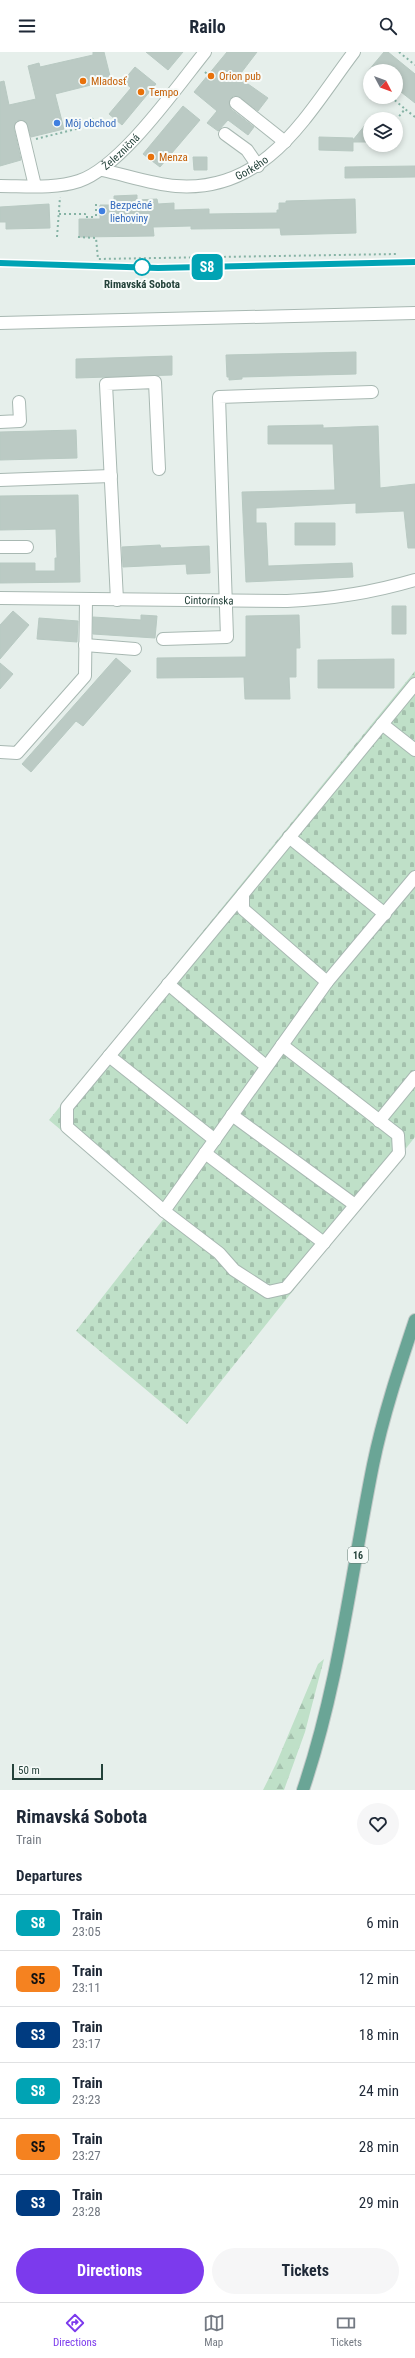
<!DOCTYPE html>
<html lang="en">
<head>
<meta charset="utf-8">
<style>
  body { margin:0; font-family:"Roboto Condensed",sans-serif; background:#f6f6f7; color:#1f2937; height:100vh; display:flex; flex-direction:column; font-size:15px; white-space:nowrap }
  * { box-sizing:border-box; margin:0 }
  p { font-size:13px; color:#747a83 }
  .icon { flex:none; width:22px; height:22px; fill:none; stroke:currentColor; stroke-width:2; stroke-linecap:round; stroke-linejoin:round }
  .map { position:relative; height:1738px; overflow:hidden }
  .panel { display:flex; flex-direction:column; background:#fff; flex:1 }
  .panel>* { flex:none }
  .badge { padding:0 8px; border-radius:6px; font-size:14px; line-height:26px }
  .needle { width:26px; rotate:131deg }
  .buttons { position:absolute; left:363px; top:12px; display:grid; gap:8px }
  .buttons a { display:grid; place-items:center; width:40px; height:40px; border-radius:50%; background:#fff; box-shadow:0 2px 6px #0003; font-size:20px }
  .scale { position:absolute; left:12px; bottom:10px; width:91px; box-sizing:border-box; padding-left:4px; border:2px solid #24423a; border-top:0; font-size:11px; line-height:14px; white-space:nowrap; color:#24423a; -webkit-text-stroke:3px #f7fbf9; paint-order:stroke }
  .map>.badge { position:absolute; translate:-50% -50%; box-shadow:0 0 0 2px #fff }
  h2 { padding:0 16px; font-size:15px; line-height:36px }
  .round { display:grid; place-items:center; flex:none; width:42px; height:42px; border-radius:21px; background:#f6f6f7 }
  .headline { display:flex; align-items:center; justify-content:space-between; height:68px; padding:0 16px }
  h1 { font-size:19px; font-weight:700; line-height:30px }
  .cta { display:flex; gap:8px; margin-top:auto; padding:8px 16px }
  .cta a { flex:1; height:46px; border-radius:24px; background:#7c3aed; color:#fff; font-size:16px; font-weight:700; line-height:46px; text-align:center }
  .cta a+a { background:#f6f6f7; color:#1f2937 }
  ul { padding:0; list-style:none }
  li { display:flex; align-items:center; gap:12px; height:56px; padding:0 16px; border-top:1px solid #e0e1e3 }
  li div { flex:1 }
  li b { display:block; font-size:15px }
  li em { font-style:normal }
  li .badge { min-width:44px; font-weight:700; text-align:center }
  header { display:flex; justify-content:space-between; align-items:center; height:52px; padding:0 16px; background:#fff; font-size:18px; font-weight:700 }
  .tabs { display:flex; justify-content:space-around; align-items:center; height:56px; border-top:1px solid #e0e1e3; background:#fff; font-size:11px; color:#747a83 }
  .tabs a { display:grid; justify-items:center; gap:2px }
  .tabs .on { color:#7c3aed }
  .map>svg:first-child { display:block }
</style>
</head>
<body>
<header><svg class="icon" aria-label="menu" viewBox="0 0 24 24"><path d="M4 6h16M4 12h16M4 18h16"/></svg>Railo<svg class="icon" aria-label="search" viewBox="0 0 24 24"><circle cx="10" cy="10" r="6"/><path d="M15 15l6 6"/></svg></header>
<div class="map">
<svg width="415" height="1738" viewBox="0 0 415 1738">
  <defs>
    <pattern id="forest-firs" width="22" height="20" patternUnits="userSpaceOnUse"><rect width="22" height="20" fill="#bfe0c8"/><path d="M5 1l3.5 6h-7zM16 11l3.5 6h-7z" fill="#a4c1ad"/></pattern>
    <pattern id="cemetery-stones" width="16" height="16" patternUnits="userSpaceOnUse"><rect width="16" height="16" fill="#bfe0c8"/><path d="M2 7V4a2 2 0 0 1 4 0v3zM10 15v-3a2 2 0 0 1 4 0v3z" fill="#a4c1ad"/></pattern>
  </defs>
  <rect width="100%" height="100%" fill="#e6efeb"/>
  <path fill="url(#forest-firs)" d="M324,1607L305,1680L284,1738H263L276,1712L318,1612Z"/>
  <path fill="url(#cemetery-stones)" d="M415,619V1085L187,1372L76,1279L165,1165L49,1068Z"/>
  <path fill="#bbcac4" stroke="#b8c9c2" d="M93,0H104L111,28L55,42L64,77L31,85L26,70L20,68L16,69L14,77L21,108L0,114V30L4,29L9,53L36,47L28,14L39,11L40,15L93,3Z
    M146,0H183L168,18Z
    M227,0H257L238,25L268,46L258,59L237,44H233L229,50L231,57L254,75L248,83L228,68L218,79L207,71L217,59L194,40Z
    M384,0H388L415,22V51L396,36V19H368Z
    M135,15L156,32L122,73L109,62L131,36L123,29Z
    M183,54L200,68L160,115L143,102Z
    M370,67V85L366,90H353V99L319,98V85L353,86V88Z
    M193,105H207V118H194Z
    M415,114V125L345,126V115Z
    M137,143V148L157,147L158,152L174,151V158L209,157V162L277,161V158H279V151H286V149L355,147L356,181L281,183L280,176L191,177V174L153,175L154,184L79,185V167H100V153H114V144Z
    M49,152L50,176L6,177V170H0V155Z
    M356,300V322L242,325V327L229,328V325H227L226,303Z
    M172,304V323L76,326V307Z
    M323,373V376L378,374L380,436L415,432V496H408L404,459L356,461V451L256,456V471H266L268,514L352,511L353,525L246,530L242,440L335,438L333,392H268V374Z
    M76,378L77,406L0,408V380Z
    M78,443L80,530L0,531V511H35V519H55V506H57L56,477L0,478V444Z
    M295,471H335V493H295Z
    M160,493L161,496L209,494L210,521L187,522L186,512L123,515L122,495Z
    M392,554H406V582H392Z
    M13,559L29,573L0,607V573Z
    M141,563L157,564L155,586L93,582V565L141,568Z
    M299,563L300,596H296V625H289L290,647H245L244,625L157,626V606L246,605V564Z
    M39,566L78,569L77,590L37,587Z
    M116,606L131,619L83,674L76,669L31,720L22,712Z
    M394,607V636H318V608Z
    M0,611L13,622L0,637Z"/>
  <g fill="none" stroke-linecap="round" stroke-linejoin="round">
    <defs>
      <g id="minor">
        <path d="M236,51L285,90"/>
        <path d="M21,75L35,134"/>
        <path d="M225,82L247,98L258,114"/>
        <path id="s1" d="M102,118C126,123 151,132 176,134C267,141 307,62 354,0"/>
        <path id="s2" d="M0,134C25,134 55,137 79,129C121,115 176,36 205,0"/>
        <path d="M0,271L415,261"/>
        <path d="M0,370L20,369L19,350"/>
        <path d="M0,428L111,424"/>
        <path d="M0,495H27"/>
        <path id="s3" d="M0,546L287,549C333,547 371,541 415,528"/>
        <path d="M117,548L106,332L155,330L159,417"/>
        <path d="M163,587L227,585L219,345L372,340"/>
        <path d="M85,593L135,597"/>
        <path d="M382,672L415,698"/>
        <path d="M0,700L17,701L85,624L86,548"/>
        <path d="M289,785L385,862"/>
        <path d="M243,842L67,1055V1075L164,1159L219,1201L234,1218L268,1240L286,1236L399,1101L398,1083L282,993"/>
        <path d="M327,930L243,857V842L415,632"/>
        <path d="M168,932L266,1014"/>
        <path d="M109,1004L215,1088"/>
        <path d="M232,1063L355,1153"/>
        <path d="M379,1069L415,1025"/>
        <path d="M205,1101L324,1191"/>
        <path d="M164,1159L327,930L415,825"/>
      </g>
      <path id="major" d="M303,1738C339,1632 351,1522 373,1413C383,1364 399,1316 415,1268"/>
    </defs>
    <use href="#minor" stroke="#a8b8b2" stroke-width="14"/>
    <use href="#major" stroke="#c2cac8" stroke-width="14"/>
    <path stroke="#86b3a5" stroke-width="2" stroke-dasharray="2 3" stroke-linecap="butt" d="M399,0L415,13
      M205,20L208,23
      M391,45L405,57
      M396,68L405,57L415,65
      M36,87L84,75L95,64
      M378,94V93
      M96,152V167
      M59,162H85V165H96
      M57,185L60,145
      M78,185L96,186L98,207L398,202"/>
    <use href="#minor" stroke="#fff" stroke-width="12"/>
    <use href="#major" stroke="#6aa596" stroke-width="12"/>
    <path stroke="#5f7d75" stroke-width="3" stroke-dasharray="8 4" stroke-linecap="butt" d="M0,211L158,215L415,210"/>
  </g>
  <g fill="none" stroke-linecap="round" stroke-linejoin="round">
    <defs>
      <path id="line" d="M0,211L158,216L415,210"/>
    </defs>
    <use href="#line" stroke="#fff" stroke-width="9"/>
    <use href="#line" stroke="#00a3b4" stroke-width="6"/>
  </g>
  <g fill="#e8710a" stroke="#f7fbf9" stroke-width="1.5">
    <circle cx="211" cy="24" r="4"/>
    <circle cx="83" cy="29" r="4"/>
    <circle cx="141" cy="40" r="4"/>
    <circle cx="151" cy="105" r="4"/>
  </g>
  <g fill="#3f7fe0" stroke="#f7fbf9" stroke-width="1.5">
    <circle cx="57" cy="71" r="4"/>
    <circle cx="102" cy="159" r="4"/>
  </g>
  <circle fill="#fff" stroke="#00a3b4" stroke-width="2" cx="142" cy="215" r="8"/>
  <g text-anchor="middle" stroke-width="4" stroke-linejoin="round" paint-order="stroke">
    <rect fill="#f7fbf9" stroke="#637a73" stroke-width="1" x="348" y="1495" width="20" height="16" rx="3"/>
    <g font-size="10" font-weight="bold" fill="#24423a">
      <text x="358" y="1507">16</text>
    </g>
    <g font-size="11" fill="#c56008" stroke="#f7fbf9" text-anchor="start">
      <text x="219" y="28">Orion pub</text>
      <text x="91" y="33">Mladosť</text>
      <text x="149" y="44">Tempo</text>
      <text x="159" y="109">Menza</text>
    </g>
    <g font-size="11" fill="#366cbe" stroke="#f7fbf9" text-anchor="start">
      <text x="65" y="75">Môj obchod</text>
      <text x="110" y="157">Bezpečné<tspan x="110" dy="13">liehoviny</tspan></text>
    </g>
    <g font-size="11" fill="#24423a" stroke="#f7fbf9">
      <text dy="4" stroke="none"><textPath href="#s2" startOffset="131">Železničná</textPath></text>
      <text dy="4" stroke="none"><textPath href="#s1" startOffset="155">Gorkého</textPath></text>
      <text dy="4" stroke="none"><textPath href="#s3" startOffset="209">Cintorínska</textPath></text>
    </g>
    <g font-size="11" font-weight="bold" fill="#24423a" stroke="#f7fbf9">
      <text x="142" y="236">Rimavská Sobota</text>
    </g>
  </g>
</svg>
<div class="buttons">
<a><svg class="needle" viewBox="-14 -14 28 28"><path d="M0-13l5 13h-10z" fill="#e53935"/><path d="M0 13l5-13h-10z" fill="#747a83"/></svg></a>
<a><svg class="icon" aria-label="layers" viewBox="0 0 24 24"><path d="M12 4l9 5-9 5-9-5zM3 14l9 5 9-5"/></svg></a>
</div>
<div class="scale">50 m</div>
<b class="badge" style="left:207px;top:215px;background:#00a3b4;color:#fff">S8</b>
</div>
<section class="panel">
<div class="headline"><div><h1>Rimavská Sobota</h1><p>Train</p></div><a class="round"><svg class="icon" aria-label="heart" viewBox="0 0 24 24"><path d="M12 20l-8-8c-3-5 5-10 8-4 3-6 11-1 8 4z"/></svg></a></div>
<h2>Departures</h2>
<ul>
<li><span class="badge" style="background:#00a3b4;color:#fff">S8</span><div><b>Train</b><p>23:05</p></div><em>6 min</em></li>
<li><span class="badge" style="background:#f58220;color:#111">S5</span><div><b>Train</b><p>23:11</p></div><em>12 min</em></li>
<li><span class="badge" style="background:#003b80;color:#fff">S3</span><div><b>Train</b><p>23:17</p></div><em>18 min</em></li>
<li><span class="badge" style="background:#00a3b4;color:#fff">S8</span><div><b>Train</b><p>23:23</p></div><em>24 min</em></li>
<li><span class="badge" style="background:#f58220;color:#111">S5</span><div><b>Train</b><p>23:27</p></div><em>28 min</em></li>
<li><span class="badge" style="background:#003b80;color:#fff">S3</span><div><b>Train</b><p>23:28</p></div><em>29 min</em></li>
</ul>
<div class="cta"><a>Directions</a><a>Tickets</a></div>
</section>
<nav class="tabs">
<a class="on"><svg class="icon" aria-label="directions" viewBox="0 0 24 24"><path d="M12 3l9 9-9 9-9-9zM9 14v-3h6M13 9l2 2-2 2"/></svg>Directions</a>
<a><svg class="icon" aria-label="map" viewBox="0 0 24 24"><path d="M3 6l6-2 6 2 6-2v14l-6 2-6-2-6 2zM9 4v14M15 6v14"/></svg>Map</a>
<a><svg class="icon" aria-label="tickets" viewBox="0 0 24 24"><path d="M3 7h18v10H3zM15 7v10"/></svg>Tickets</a>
</nav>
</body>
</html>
